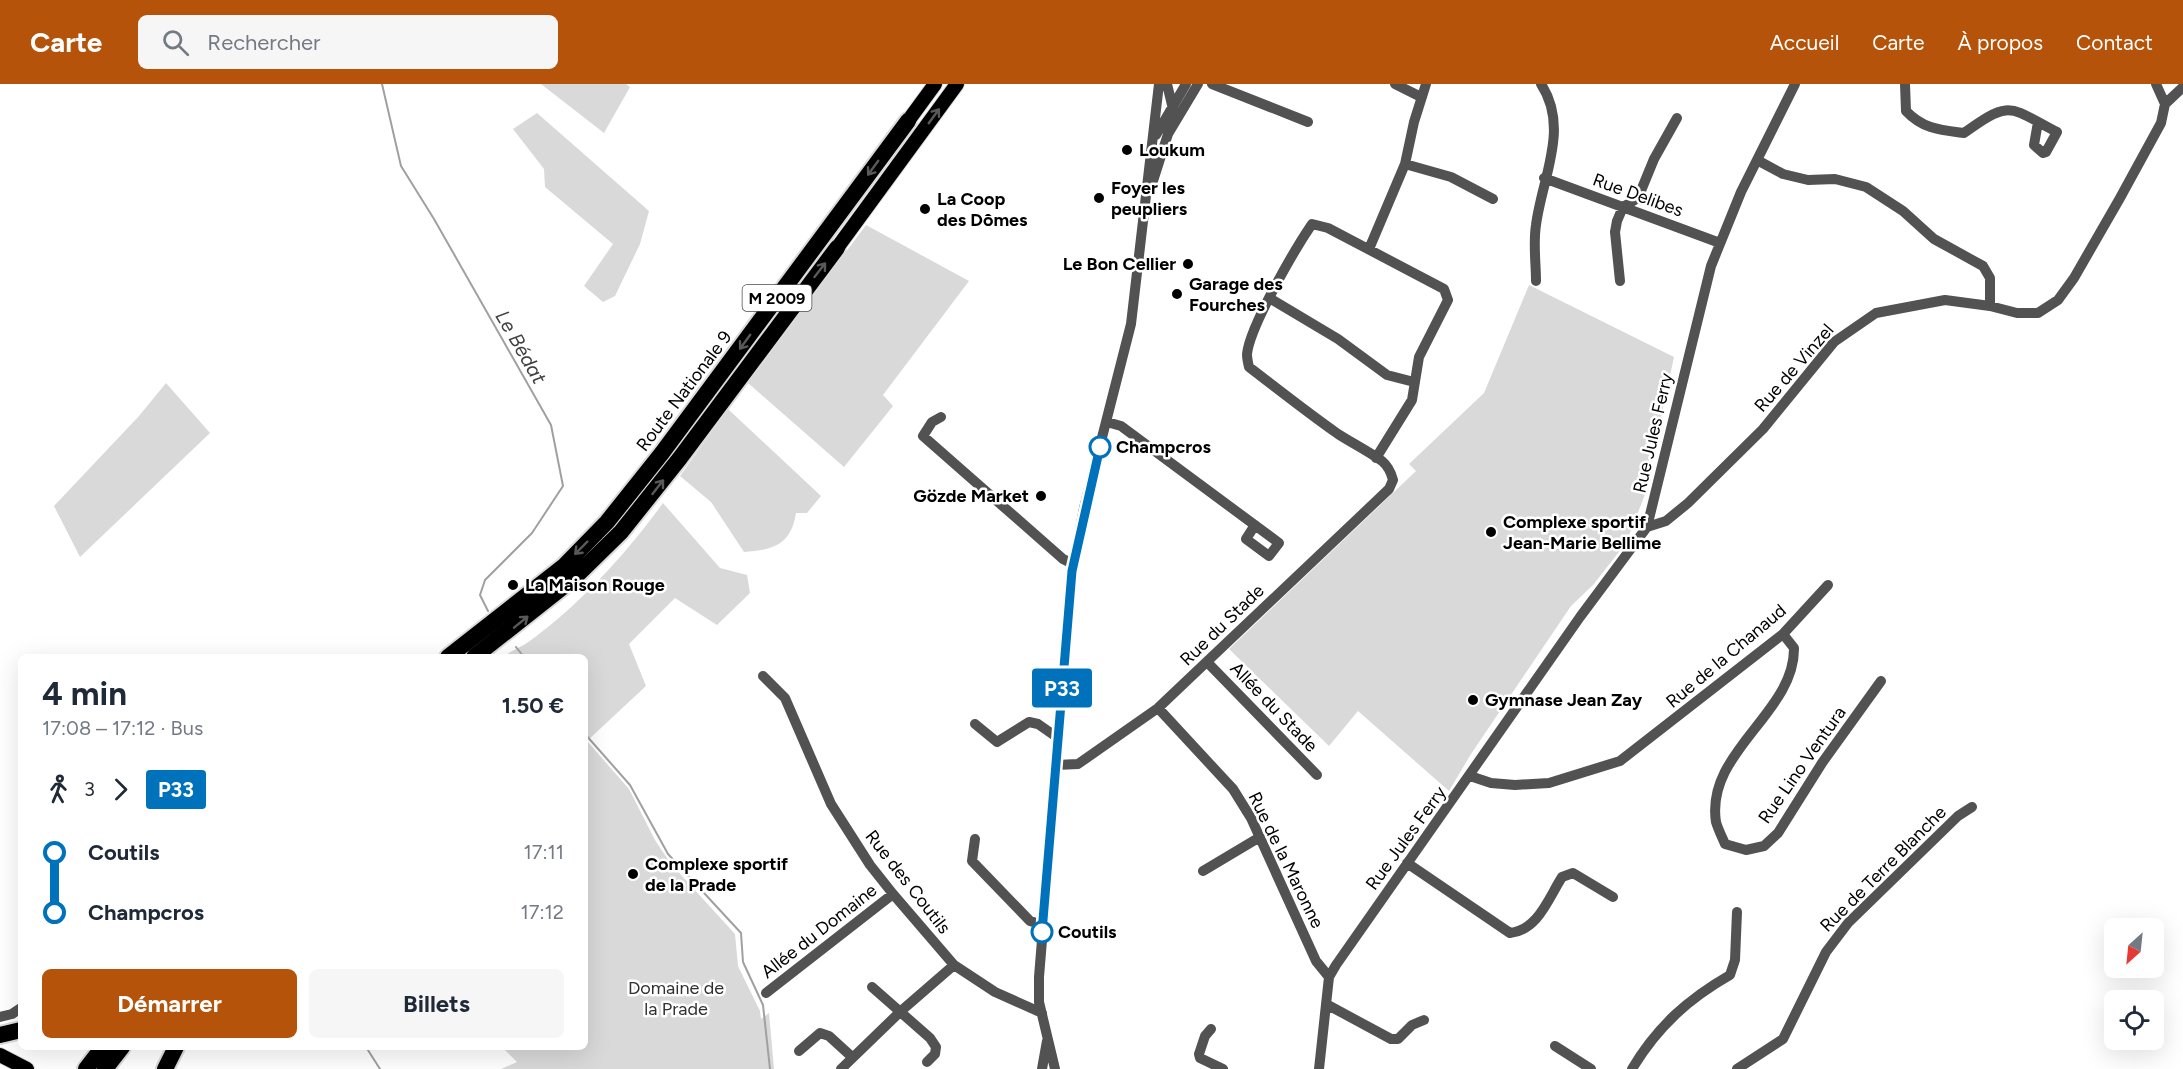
<!DOCTYPE html>
<html lang="fr">
<head>
<meta charset="utf-8">
<style>
  body { margin:0; font-family:Figtree,sans-serif; background:#f6f6f7; color:#1f2937; height:100vh; display:flex; flex-direction:column; font-size:22px; white-space:nowrap }
  * { box-sizing:border-box; margin:0 }
  p { font-size:20px; color:#747a83 }
  .icon { flex:none; width:33px; height:33px; fill:none; stroke:currentColor; stroke-width:2; stroke-linecap:round; stroke-linejoin:round }
  .map { position:relative; flex:1; overflow:hidden }
  .side { position:absolute; left:18px; top:570px; width:570px; height:396px; display:flex; flex-direction:column; background:#fff; border-radius:9px; box-shadow:0 6px 24px #0002 }
  .side>* { flex:none }
  .badge { padding:0 12px; border-radius:4px; font-size:21px; line-height:39px }
  .needle { width:39px; rotate:207deg }
  .fabs { position:absolute; left:2104px; top:834px; display:grid; gap:12px }
  .fabs a { display:grid; place-items:center; width:60px; height:60px; border-radius:9px; background:#fff; box-shadow:0 6px 24px #0002; font-size:30px }
  .map>.badge { position:absolute; translate:-50% -50%; box-shadow:0 0 0 3px #fff }
  .legs { display:flex; align-items:center; gap:9px; height:66px; padding:0 24px; font-size:20px }
  .legs p { margin-inline-start:auto }
  .summary { display:flex; align-items:center; justify-content:space-between; height:102px; padding:0 24px }
  h1 { font-size:33px; font-weight:700; line-height:45px }
  .button { display:flex; gap:12px; margin-top:auto; padding:12px 24px }
  .button a { flex:1; height:69px; border-radius:9px; background:#b45309; color:#fff; font-size:24px; font-weight:700; line-height:69px; text-align:center }
  .button a+a { background:#f6f6f7; color:#1f2937 }
  ul { padding:0 24px; list-style:none }
  li { display:flex; align-items:center; gap:21px; height:60px; font-size:22px }
  li i { display:grid; place-items:center; width:9px; height:100%; margin:0 8px; background:currentColor }
  li i::after { content:''; width:15px; height:15px; margin:-8px; border:4px solid; border-radius:50%; background:#fff }
  li p { margin-inline-start:auto }
  li:first-child i { background:linear-gradient(#0000 50%,currentColor 0) }
  li:last-child i { background:linear-gradient(currentColor 50%,#0000 0) }
  header { display:flex; align-items:center; gap:36px; box-sizing:border-box; height:84px; padding:0 30px; background:#b45309; color:#fff }
  header strong { font-size:28px }
  nav { display:flex; gap:33px; margin-inline-start:auto; font-size:21px }
  .search { width:420px; height:54px; background:#f6f6f7; display:flex; align-items:center; gap:15px; box-sizing:border-box; padding:0 21px; border-radius:9px; color:#747a83; font-size:22px }
  .map>svg:first-child { display:block }
</style>
</head>
<body>
<header>
<strong>Carte</strong>
<div class="search"><svg class="icon" aria-label="search" viewBox="0 0 24 24"><circle cx="10" cy="10" r="6"/><path d="M15 15l6 6"/></svg>Rechercher</div>
<nav><a>Accueil</a><a>Carte</a><a>À propos</a><a>Contact</a></nav>
</header>
<div class="map">
<svg width="2183" height="985" viewBox="0 0 2183 985">
  <rect width="100%" height="100%" fill="#fff"/>
  <path fill="#d9d9d9" d="M541,0H626L630,3L604,49Z
    M537,29L649,127L640,160L615,212L603,218L584,202L613,160L545,103L544,85L513,45Z
    M866,141L969,197L883,311L893,322L844,383L748,299Z
    M1529,201L1674,273L1644,413L1626,459L1593,501L1571,522L1471,670L1449,707L1358,627L1329,662L1229,565L1416,387L1409,380L1484,309Z
    M166,299L210,349L80,473L54,422L139,332Z
    M728,325L821,412L807,429H796C791,461 773,466 744,468L711,418L680,392Z
    M663,419L720,484L747,491L750,509L717,541L675,514L629,560L646,602L587,657L629,705L655,756L671,780L735,850L738,882L760,927L761,935L769,929L774,985H501L517,978L502,963H585V573H503C511,567 519,564 527,559C580,521 625,471 663,419Z"/>
  <g fill="none" stroke-linecap="round" stroke-linejoin="round">
    <path stroke="#a0a0a0" stroke-width="2" d="M382,0L401,82L434,135L551,341L563,402L532,449L485,496L480,511L488,527
      M516,563L524,573
      M585,650L630,701L668,770L741,849L743,878L763,921L770,985
      M366,963L380,985"/>
    <defs>
      <path id="major" d="M908,37L935,0
        M837,164L957,0
        M0,971L27,985"/>
      <path id="highway" d="M448,573L564,482L607,438L662,369L908,37
        M474,573L573,495L621,448L680,374L837,164
        M0,951L21,946
        M86,985L103,963
        M105,985L122,963
        M165,985L176,963"/>
    </defs>
    <use href="#major" stroke="#dbdbdb" stroke-width="16"/>
    <use href="#highway" stroke="#dbdbdb" stroke-width="20"/>
    <path stroke="#525252" stroke-width="10" d="M1167,0L1173,25
      M1212,0L1308,38
      M1395,0L1421,13
      M1905,0L1906,27C1923,45 1940,46 1964,49C2011,15 2009,23 2057,48L2046,68L2043,69L2034,61L2038,38
      M2156,0L2165,20
      M2165,20L2183,3
      M1156,51L1186,0
      M1757,76L1783,90L1808,96L1835,95L1866,103L1903,127L1934,155L1983,182L1990,194V222
      M1405,80L1451,93L1493,115
      M1544,94L1720,159
      M1153,97L1168,50L1198,0
      M1369,165L1405,80L1414,38L1426,0
      M1536,197C1536,179 1533,159 1536,141C1542,94 1570,44 1541,0
      M1620,197L1615,148L1617,137L1623,123L1638,114L1654,75L1677,34
      M1271,215L1338,255L1387,291L1414,298
      M941,333L932,338L923,352L1063,475L1073,480
      M1107,338L1121,342L1279,459L1269,472L1246,455L1255,441
      M1647,443L1666,437L1688,419L1763,345L1834,258L1876,229L1945,216L1990,222L2017,229H2038L2058,216L2074,194L2120,114L2161,39L2165,20
      M1783,550L1794,564C1795,629 1705,668 1716,738C1718,745 1722,753 1725,760L1746,766L1764,762L1778,749L1822,679L1881,597
      M1207,578L1317,691
      M763,592L785,614L831,720L870,781L893,810L954,881L995,908L1042,929
      M1158,624L1233,705L1251,734L1316,877L1329,893
      M975,640L997,658L1029,638L1038,640L1058,654
      M1056,681L1078,680L1158,624L1389,405L1393,396C1391,388 1388,382 1382,377C1368,367 1352,359 1338,350C1308,329 1279,306 1249,283C1248,279 1247,274 1247,270C1250,242 1295,165 1312,140L1328,144L1444,205L1448,216L1419,273L1412,316L1376,374
      M1470,692L1491,699L1515,701L1549,699L1620,677L1783,550L1828,501
      M975,755L972,777L1030,837L1043,841
      M1407,779L1510,849C1538,846 1548,815 1562,793L1573,789L1613,813
      M1203,787L1260,753
      M872,903L930,954L936,963L935,970L927,978
      M766,909L893,810
      M1326,920L1391,955H1398L1412,941L1424,936
      M0,933L12,930L21,924
      M1211,945L1205,952L1199,970L1200,974L1223,985
      M1555,962L1591,985
      M799,967L820,949L829,952L852,973
      M841,985L901,927L954,881
      M1042,985L1047,957
      M1055,985L1039,918V893L1072,487L1084,424L1131,240L1159,0
      M1319,985L1329,893L1336,881L1580,533L1647,443L1711,182L1741,108L1795,0
      M1632,985C1657,943 1688,915 1730,891L1735,876L1737,828
      M1737,985L1783,955L1826,868L1848,839L1958,732L1972,723"/>
    <use href="#major" stroke="#000" stroke-width="14"/>
    <use href="#highway" stroke="#000" stroke-width="16"/>
  </g>
  <defs><path id="oneway-shaft" d="M-6 0H5M1.5-3L5.5 0L1.5 3" fill="none" stroke-width="1.6" stroke-linecap="round" stroke-linejoin="round" transform="scale(1.5)"/></defs>
  <g stroke="#595959">
    <use href="#oneway-shaft" transform="translate(934 32) rotate(-54)"/>
    <use href="#oneway-shaft" transform="translate(873 84) rotate(126)"/>
    <use href="#oneway-shaft" transform="translate(820 186) rotate(-52)"/>
    <use href="#oneway-shaft" transform="translate(745 258) rotate(126)"/>
    <use href="#oneway-shaft" transform="translate(658 403) rotate(-52)"/>
    <use href="#oneway-shaft" transform="translate(581 464) rotate(135)"/>
    <use href="#oneway-shaft" transform="translate(521 538) rotate(-39)"/>
  </g>
  <g fill="none" stroke-linecap="round" stroke-linejoin="round">
    <defs>
      <path id="line-1" d="M1042,848L1072,487L1100,363"/>
    </defs>
    <use href="#line-1" stroke="#fff" stroke-width="14"/>
    <use href="#line-1" stroke="#0072bc" stroke-width="9"/>
  </g>
  <g fill="#000" stroke="#fff" stroke-width="2">
    <circle cx="1127" cy="66" r="6"/>
    <circle cx="1099" cy="114" r="6"/>
    <circle cx="925" cy="125" r="6"/>
    <circle cx="1188" cy="180" r="6"/>
    <circle cx="1177" cy="210" r="6"/>
    <circle cx="1041" cy="412" r="6"/>
    <circle cx="1491" cy="448" r="6"/>
    <circle cx="513" cy="501" r="6"/>
    <circle cx="1473" cy="616" r="6"/>
    <circle cx="633" cy="790" r="6"/>
  </g>
  <g fill="#fff" stroke="#0072bc" stroke-width="3">
    <circle cx="1100" cy="363" r="10"/>
    <circle cx="1042" cy="848" r="10"/>
  </g>
  <g text-anchor="middle" stroke-width="5" stroke-linejoin="round" paint-order="stroke">
    <rect fill="#fff" stroke="#4c4c4c" stroke-width="1.5" x="742.5" y="201" width="69" height="26" rx="4.5"/>
    <g font-size="16" font-weight="bold" fill="#000">
      <text x="777" y="220">M 2009</text>
    </g>
    <g font-size="18" font-weight="bold" fill="#000" stroke="#fff" text-anchor="start">
      <text x="1139" y="72">Loukum</text>
      <text x="1111" y="110">Foyer les<tspan x="1111" dy="21">peupliers</tspan></text>
      <text x="937" y="121">La Coop<tspan x="937" dy="21">des Dômes</tspan></text>
      <text x="1176" y="186" text-anchor="end">Le Bon Cellier</text>
      <text x="1189" y="206">Garage des<tspan x="1189" dy="21">Fourches</tspan></text>
      <text x="1029" y="418" text-anchor="end">Gözde Market</text>
      <text x="1503" y="444">Complexe sportif<tspan x="1503" dy="21">Jean-Marie Bellime</tspan></text>
      <text x="525" y="507">La Maison Rouge</text>
      <text x="1485" y="622">Gymnase Jean Zay</text>
      <text x="645" y="786">Complexe sportif<tspan x="645" dy="21">de la Prade</tspan></text>
    </g>
    <g font-size="18" fill="#000" stroke="#fff">
      <text transform="translate(1638 111) rotate(20)" y="6">Rue Delibes</text>
      <text transform="translate(1794 284) rotate(-49)" y="6">Rue de Vinzel</text>
      <text transform="translate(684 307) rotate(-53)" y="6">Route Nationale 9</text>
      <text transform="translate(1653 349) rotate(-77)" y="6">Rue Jules Ferry</text>
      <text transform="translate(1222 541) rotate(-44)" y="6">Rue du Stade</text>
      <text transform="translate(1726 572) rotate(-40)" y="6">Rue de la Chanaud</text>
      <text transform="translate(1274 623) rotate(46)" y="6">Allée du Stade</text>
      <text transform="translate(1802 681) rotate(-55)" y="6">Rue Lino Ventura</text>
      <text transform="translate(1406 754) rotate(-54)" y="6">Rue Jules Ferry</text>
      <text transform="translate(1286 776) rotate(64)" y="6">Rue de la Maronne</text>
      <text transform="translate(1883 785) rotate(-45)" y="6">Rue de Terre Blanche</text>
      <text transform="translate(908 798) rotate(52)" y="6">Rue des Coutils</text>
      <text transform="translate(819 847) rotate(-38)" y="6">Allée du Domaine</text>
    </g>
    <g font-size="18" font-weight="bold" fill="#000" stroke="#fff" text-anchor="start">
      <text x="1116" y="369">Champcros</text>
      <text x="1058" y="854">Coutils</text>
    </g>
    <g font-size="18" fill="#303030" stroke="#fff">
      <text x="676" y="910">Domaine de<tspan x="676" dy="21">la Prade</tspan></text>
    </g>
    <g font-size="20" font-style="italic" fill="#414141" stroke="#fff">
      <text transform="translate(521 263) rotate(60)" y="7">Le Bédat</text>
    </g>
  </g>
</svg>
<div class="fabs">
<a><svg class="needle" viewBox="-14 -14 28 28"><path d="M0-13l5 13h-10z" fill="#e53935"/><path d="M0 13l5-13h-10z" fill="#747a83"/></svg></a>
<a><svg class="icon" aria-label="locate" viewBox="0 0 24 24"><circle cx="12" cy="12" r="6"/><path d="M12 2v4M12 18v4M2 12h4M18 12h4"/></svg></a>
</div>
<b class="badge" style="left:1062px;top:604px;background:#0072bc;color:#fff">P33</b>
<section class="side">
<div class="summary"><div><h1>4 min</h1><p>17:08 – 17:12 · Bus</p></div><b>1.50 €</b></div>
<div class="legs"><svg class="icon" aria-label="walk" viewBox="0 0 24 24"><circle cx="13" cy="4" r="2"/><path d="M13 8l-2 6 4 7M11 14l-3 7M7 12l3-4h3l4 4"/></svg>3<svg class="icon" aria-label="forward" viewBox="0 0 24 24"><path d="M9 5l7 7-7 7"/></svg><b class="badge" style="background:#0072bc;color:#fff">P33</b></div>
<ul>
<li><i style="color:#0072bc"></i><b>Coutils</b><p>17:11</p></li>
<li><i style="color:#0072bc"></i><b>Champcros</b><p>17:12</p></li>
</ul>
<div class="button"><a>Démarrer</a><a>Billets</a></div>
</section>
</div>
</body>
</html>
